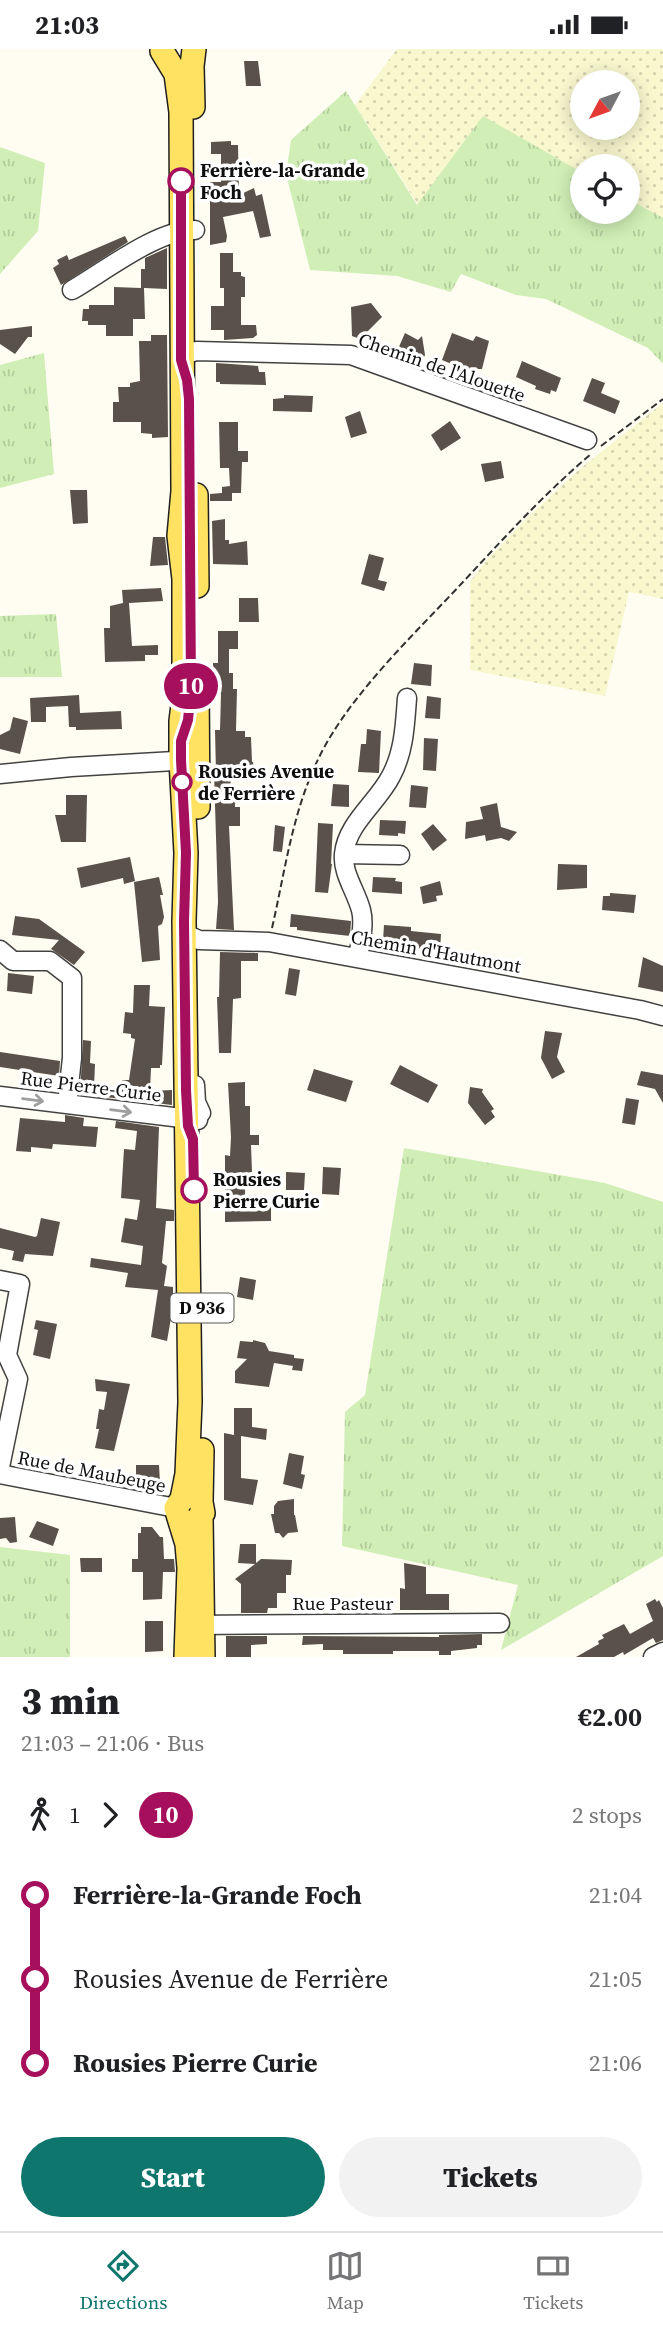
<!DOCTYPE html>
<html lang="en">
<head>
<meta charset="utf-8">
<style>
  body { margin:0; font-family:"Source Serif 4",serif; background:#f2f2f2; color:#202124; height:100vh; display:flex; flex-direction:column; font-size:26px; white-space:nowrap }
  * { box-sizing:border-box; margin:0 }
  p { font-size:23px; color:#757577 }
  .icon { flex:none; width:38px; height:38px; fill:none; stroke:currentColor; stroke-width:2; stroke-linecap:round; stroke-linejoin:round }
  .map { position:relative; height:1608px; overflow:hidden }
  .details { display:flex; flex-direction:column; background:#fff; flex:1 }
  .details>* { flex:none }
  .badge { padding:0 14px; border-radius:23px; font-size:24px; line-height:46px }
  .needle { width:46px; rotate:229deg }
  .buttons { position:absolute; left:570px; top:21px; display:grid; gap:14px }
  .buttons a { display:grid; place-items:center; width:70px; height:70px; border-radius:50%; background:#fff; box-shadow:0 4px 18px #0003; font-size:35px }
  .map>.badge { position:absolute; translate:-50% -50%; box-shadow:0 0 0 4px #fff }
  .legs { display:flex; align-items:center; gap:10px; height:77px; padding:0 21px; font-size:23px }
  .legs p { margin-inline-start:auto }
  .headline { display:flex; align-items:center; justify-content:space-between; height:119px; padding:0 21px }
  h1 { font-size:38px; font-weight:800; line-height:52px }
  .cta { display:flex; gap:14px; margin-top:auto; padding:14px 21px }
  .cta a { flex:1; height:80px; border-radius:42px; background:#0f766e; color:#fff; font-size:28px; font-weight:800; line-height:80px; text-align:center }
  .cta a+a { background:#f2f2f2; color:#202124 }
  ul { padding:0 21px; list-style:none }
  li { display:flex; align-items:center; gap:24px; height:84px; font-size:26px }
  li i { display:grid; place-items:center; width:10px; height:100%; margin:0 9px; background:currentColor }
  li i::after { content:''; width:18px; height:18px; margin:-9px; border:5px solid; border-radius:50%; background:#fff }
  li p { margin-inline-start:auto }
  li:first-child i { background:linear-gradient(#0000 50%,currentColor 0) }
  li:last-child i { background:linear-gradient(currentColor 50%,#0000 0) }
  .status { display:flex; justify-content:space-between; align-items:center; height:49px; padding:0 35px; background:#fff; direction:ltr }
  .status svg { height:19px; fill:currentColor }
  .dock { display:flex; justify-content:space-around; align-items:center; height:98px; border-top:2px solid #e0e0e0; background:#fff; font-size:19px; color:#757577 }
  .dock a { display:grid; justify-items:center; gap:4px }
  .dock .on { color:#0f766e }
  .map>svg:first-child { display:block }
</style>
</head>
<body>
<div class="status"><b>21:03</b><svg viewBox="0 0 49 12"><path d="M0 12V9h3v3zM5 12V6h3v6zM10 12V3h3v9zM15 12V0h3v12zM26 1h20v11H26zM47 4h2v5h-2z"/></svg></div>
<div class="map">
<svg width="663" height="1608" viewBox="0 0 663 1608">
  <defs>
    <pattern id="farmland-dots" width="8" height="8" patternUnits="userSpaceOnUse" patternTransform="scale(1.75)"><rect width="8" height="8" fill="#f8f7ce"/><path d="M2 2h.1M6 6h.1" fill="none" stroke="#d3d3b0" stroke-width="1.8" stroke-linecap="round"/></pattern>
    <pattern id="grass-tufts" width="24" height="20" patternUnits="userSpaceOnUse" patternTransform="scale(1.75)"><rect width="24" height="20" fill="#d0eeb6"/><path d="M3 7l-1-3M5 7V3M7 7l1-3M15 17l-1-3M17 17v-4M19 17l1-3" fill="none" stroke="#b1cb9b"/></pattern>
  </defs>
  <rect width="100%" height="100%" fill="#fffdf1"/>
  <path fill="url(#farmland-dots)" fill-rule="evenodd" d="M397,0H663V169L628,150V117H583V124L483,68L418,156L355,56ZM583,33H628V79H583Z
    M663,354V550L629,543L605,647L470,621V533L486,512L529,467L581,419Z"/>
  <path fill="url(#grass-tufts)" d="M346,42L417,156L483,67L583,124V163H628V150L663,169V315L648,299L546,250L516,246L461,225L451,243L397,227L310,221L286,125L291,91Z
    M0,98L45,114L38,182L0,225Z
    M44,304L54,425L0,439V316Z
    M56,565L62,628H0V567Z
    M404,1099L605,1134L663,1153V1507L501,1601L518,1536L342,1497L345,1363L365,1346Z
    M0,1498L70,1506V1608H0Z"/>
  <path fill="#59514a" d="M244,12H258L261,37H246Z
    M231,92V96H238L239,146L254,139L256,147L262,145L271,187L260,189L253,162L223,168L227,187L226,193L210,196V133H221V105H211V93Z
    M125,187L128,193L61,236L53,219L59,215L57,211L67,206L69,211Z
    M167,199V240L144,239L145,270H133V287H106V276H88V272H82L83,260H89V256H114V238L141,239V220H145V209Z
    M220,204H233V223H241V227L245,228V248H241V276H256L257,286L253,289L224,291V281H211V257H224V239H220Z
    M371,254L382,268L360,290L352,287L351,258Z
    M32,277V288H28L15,305L0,295V281Z
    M405,284L418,291L422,287L425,306L422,312L398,300Z
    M452,284L473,292L476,287L489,292L482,320H476L470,335L455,329L459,318L442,311Z
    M151,286H167L168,388L152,389V385L141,384V373H113V353H119L118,338H130V334L140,332L139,292H151Z
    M522,312L561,329L556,343L551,341L550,345L535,340L536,337L516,328Z
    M216,314L258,317L259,323H265L266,336L220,335V333H216Z
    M592,329L605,334L601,344L620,352L615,365L583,352Z
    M284,346L313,347L312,363L273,362V350L284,349Z
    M360,362L367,384L351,389L345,368Z
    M450,372L461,389L441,402L431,386Z
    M219,373H238V402H248V413H242L241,444H232V452H210V445L222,444V438L230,437L229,419H220Z
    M501,412L504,429L485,433L481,415Z
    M70,441H87L88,474L73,475Z
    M225,470V491H229V495L247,492L248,516L213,515L212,472Z
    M153,488H165L168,516L150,517Z
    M369,505L384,509L378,531L387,533L384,542L361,535Z
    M161,539L163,552L129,554L132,597L158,596V606H145V612L105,613L104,579H110V557L123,554L122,541Z
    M239,549H258L259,573H239Z
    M218,582H238V600H229V624H233V640H237L236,682H245V688H251L252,713H253L254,724H231L230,748H235V758H240V777H229L234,881L216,880L218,853L214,723H216L215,681H220L221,645H213V614H218Z
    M414,614L432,616L431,637L411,635Z
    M79,646L80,664L121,662L122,680L76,681V678H69L68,657L46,658V673H31L30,649Z
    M427,647L441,649L440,670L425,669Z
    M13,668L28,672L20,705L0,700V686L10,681Z
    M367,680L381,682L379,724L358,723L361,695H366Z
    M424,689L438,690L436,722L423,721Z
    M333,735L349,736V758L331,757Z
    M411,736L428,738L426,759L409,758Z
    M66,746H87L86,793H61L55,766H66Z
    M497,754L501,778L517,783L509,792L501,789L486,792L485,786L465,790L466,773L483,770L480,758Z
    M380,771L406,772L405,785L398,784V787L379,786Z
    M318,774L333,775L331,815H332L328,844L315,843Z
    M433,775L447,791L433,802L421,785Z
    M275,776L285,778L282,803L273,802Z
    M130,808L135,832L124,835L123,829L81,839L77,819Z
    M558,815L587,816V839L557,841Z
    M159,828L163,846H160L164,868L162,875L158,877L160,911L142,913L134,833Z
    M373,828L396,829L395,832L402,833V845L372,843Z
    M440,832L443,846L436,847L437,852L423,855L420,838Z
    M610,844L636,846L634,864L602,861L603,847H610Z
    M291,865L351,872L350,887L297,881V878H290Z
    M15,867L39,870L85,903L74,916L51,900L59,891L12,886Z
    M384,876L411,878V882L441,885L440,902L398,897V894L383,892Z
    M220,903L258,904V912H241V949L233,950L231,1004H219L217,948H219Z
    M643,908L663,917V943L638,938Z
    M289,919L300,921L296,947L285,945Z
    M8,924L34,927L32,945L7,942Z
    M134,936H150L149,957L165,958L162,1016H160V1019H151L150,1042L172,1041V1056L80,1045L83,991L91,992L90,1014L95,1015L94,1038L122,1041V1031H129L135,990L131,989V985L123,984L125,963L133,964Z
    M545,982L562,984L557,1008L565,1023L552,1030L541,1009Z
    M0,1003L60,1012L59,1027L0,1018Z
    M400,1016L438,1036L428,1054L390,1035Z
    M314,1020L353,1032L346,1053L307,1041Z
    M641,1022L663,1026V1054L655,1040L637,1036Z
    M245,1033V1057H250V1086H259V1096H251L252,1123L245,1124V1157H271V1172L225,1173V1106L230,1107L231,1088L228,1034Z
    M470,1038L483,1040L482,1043L494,1060L491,1062L495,1068L485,1076L468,1054Z
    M626,1049L639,1051L635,1076L622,1074Z
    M65,1066L84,1069L83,1077L98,1078L96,1098L53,1095L52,1100L31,1098V1103L16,1102L20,1069L65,1073Z
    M116,1072L159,1078L156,1159L174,1161V1172H166L162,1214L167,1217L164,1237L173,1238V1246H175L167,1292L151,1288L158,1241L125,1238L128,1224L90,1218L91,1209L141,1216L143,1197L121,1193L125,1169L137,1171L140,1151L121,1149L124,1100L135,1101L137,1082L115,1079Z
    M323,1118L341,1119L339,1146L322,1145Z
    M286,1123L305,1124L304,1141H286Z
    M41,1169L60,1173L53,1207L25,1205L23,1213L12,1211L14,1202L0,1199V1179L35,1188L37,1187Z
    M240,1228L256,1231L253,1251L237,1248Z
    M36,1271L57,1275L50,1310L33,1306L38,1281L34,1280Z
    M253,1291L265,1294L269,1302L294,1306V1309L304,1310L302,1322L292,1321L293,1317L274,1314L269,1338L235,1334V1322L247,1310L237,1309L240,1292L253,1293Z
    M95,1330L130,1335L114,1402L95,1399L99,1380H96L99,1360L104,1361L107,1343L96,1342Z
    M234,1359H252V1378L267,1380L266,1391L241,1387V1429L258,1431L253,1456L224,1451V1384L234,1386Z
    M289,1404L304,1407L301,1425L305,1426L302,1440L283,1435Z
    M136,1416H159L160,1434L152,1435L148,1439L136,1435Z
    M294,1450V1466H295L298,1483L288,1484L283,1489L279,1484H275L271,1465H274V1457L278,1452Z
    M15,1468L17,1493L10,1494L6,1489L0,1490V1469Z
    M37,1472L59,1480L53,1497L29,1488Z
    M141,1478H152L160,1488H163L164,1510H174L175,1523H163L162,1550L143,1551V1523H132V1510H138V1484H141Z
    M240,1495H256V1514L261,1510L292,1511L291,1526H286V1544H277V1559H268L267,1564H241V1535L235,1530L255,1515L238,1514Z
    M80,1509H102V1523H81Z
    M404,1514L426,1518V1545H449V1561H400V1539L405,1540Z
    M655,1550L657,1553L659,1551L663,1559V1591L656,1594L653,1589L624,1606L623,1603L614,1608H576L599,1595L598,1592L604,1589L602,1586L624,1575L630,1585L653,1572L646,1555Z
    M145,1572H163V1602L145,1603Z
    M482,1585V1596H477V1599L451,1602V1606H439V1602H393V1605H343V1601H323V1595L302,1596L303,1587L439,1588V1586Z
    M226,1587H267V1595L251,1596V1608H226Z"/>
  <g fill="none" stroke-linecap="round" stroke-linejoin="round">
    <defs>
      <path id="minor" d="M72,241C105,222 158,180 195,181
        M181,310L187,305L196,302L351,306L587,391
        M0,725L71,718L192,711
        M344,805L400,806
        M184,881L190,887L199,891L269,893L640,961L663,967
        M0,901L13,912H50L72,929V1009L67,1055
        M358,909C360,894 365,876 361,861C356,842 342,824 344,805C347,774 378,753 391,727C404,703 405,676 407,649
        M195,1036L196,1053L201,1064
        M0,1047L198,1071
        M0,1231L20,1235L7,1306L18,1330L0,1418
        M0,1425L176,1459
        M190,1576L500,1574
        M653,1608L663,1603"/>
      <path id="major" d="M162,2L176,25L181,63L183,442L179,487L184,530V648L181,672V711L186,804L184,872L190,1353L187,1425L182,1450L176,1459L187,1495L189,1519L186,1608
        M193,58L192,17L194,0
        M196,446L197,537
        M197,638L198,758
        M201,1468L203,1608
        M179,1469L186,1474H194L203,1464L201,1453L202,1401"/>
    </defs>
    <use href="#minor" stroke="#424242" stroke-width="21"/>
    <use href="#major" stroke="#202020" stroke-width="26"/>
    <path stroke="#313131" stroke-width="2" stroke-dasharray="7 3.5" stroke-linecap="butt" d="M601,397L663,350
      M272,879C284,827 291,773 312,724C340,654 412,588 463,533C504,489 545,444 591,405"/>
    <use href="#minor" stroke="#fff" stroke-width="18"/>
    <use href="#major" stroke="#ffe261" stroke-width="23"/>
  </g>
  <defs><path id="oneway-shaft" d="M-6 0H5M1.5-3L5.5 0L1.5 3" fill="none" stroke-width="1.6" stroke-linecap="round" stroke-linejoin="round" transform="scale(1.75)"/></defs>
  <g stroke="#9f9f9f">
    <use href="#oneway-shaft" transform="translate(33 1051) rotate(7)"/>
    <use href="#oneway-shaft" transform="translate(121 1062) rotate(7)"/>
  </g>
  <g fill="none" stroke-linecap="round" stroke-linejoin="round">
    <defs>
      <path id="line-1" d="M181,132V311L187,331L189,350L191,640L188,671L181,692V711L186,804L184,872L186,1041L188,1077L193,1090L194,1141"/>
    </defs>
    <use href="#line-1" stroke="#fff" stroke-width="16"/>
    <use href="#line-1" stroke="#a50f5b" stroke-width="10"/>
  </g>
  <g fill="#fff" stroke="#a50f5b" stroke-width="3.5">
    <circle cx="181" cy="132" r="12"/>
    <circle cx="182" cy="733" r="9"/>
    <circle cx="194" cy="1141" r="12"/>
  </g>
  <g text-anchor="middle" stroke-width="7" stroke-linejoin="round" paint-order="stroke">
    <rect fill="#fff" stroke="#575757" stroke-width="2" x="170.5" y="1244.5" width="63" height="29" rx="5"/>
    <g font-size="18" font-weight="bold" fill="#0f0f0f">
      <text x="202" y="1265">D 936</text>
    </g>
    <g font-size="19" font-weight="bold" fill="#0f0f0f" stroke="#fff" text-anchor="start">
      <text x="200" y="128">Ferrière-la-Grande<tspan x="200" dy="22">Foch</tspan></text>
      <text x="198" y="729">Rousies Avenue<tspan x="198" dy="22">de Ferrière</tspan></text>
      <text x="213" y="1137">Rousies<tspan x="213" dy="22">Pierre Curie</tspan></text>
    </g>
    <g font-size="19" fill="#0f0f0f" stroke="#fff">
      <text transform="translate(442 318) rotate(19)" y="7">Chemin de l'Alouette</text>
      <text transform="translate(436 902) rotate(10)" y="7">Chemin d'Hautmont</text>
      <text transform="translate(91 1037) rotate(7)" y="7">Rue Pierre-Curie</text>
      <text transform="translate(92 1422) rotate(11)" y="7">Rue de Maubeuge</text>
      <text x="343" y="1561">Rue Pasteur</text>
    </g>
  </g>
</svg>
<div class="buttons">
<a><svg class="needle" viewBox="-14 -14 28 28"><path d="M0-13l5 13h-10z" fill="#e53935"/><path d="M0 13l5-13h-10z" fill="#757577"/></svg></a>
<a><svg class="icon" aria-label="locate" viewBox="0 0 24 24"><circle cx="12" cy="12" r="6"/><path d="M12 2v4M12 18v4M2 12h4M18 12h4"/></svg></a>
</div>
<b class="badge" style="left:191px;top:637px;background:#a50f5b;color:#fff">10</b>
</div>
<section class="details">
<div class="headline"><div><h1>3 min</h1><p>21:03 – 21:06 · Bus</p></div><b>€2.00</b></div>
<div class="legs"><svg class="icon" aria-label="walk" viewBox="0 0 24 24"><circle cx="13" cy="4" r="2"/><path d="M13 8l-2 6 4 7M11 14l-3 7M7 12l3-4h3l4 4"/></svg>1<svg class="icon" aria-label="forward" viewBox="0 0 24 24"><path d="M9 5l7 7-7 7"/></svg><b class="badge" style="background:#a50f5b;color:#fff">10</b><p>2 stops</p></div>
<ul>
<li><i style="color:#a50f5b"></i><b>Ferrière-la-Grande Foch</b><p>21:04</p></li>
<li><i style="color:#a50f5b"></i><span>Rousies Avenue de Ferrière</span><p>21:05</p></li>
<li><i style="color:#a50f5b"></i><b>Rousies Pierre Curie</b><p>21:06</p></li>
</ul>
<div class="cta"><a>Start</a><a>Tickets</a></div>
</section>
<nav class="dock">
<a class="on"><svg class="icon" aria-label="directions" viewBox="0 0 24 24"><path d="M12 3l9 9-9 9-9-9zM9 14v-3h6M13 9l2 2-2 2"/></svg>Directions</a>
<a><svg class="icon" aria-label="map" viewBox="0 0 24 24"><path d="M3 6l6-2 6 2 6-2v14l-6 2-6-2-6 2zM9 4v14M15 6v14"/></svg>Map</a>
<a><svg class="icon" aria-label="tickets" viewBox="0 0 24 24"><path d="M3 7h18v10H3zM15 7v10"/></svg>Tickets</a>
</nav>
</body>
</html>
